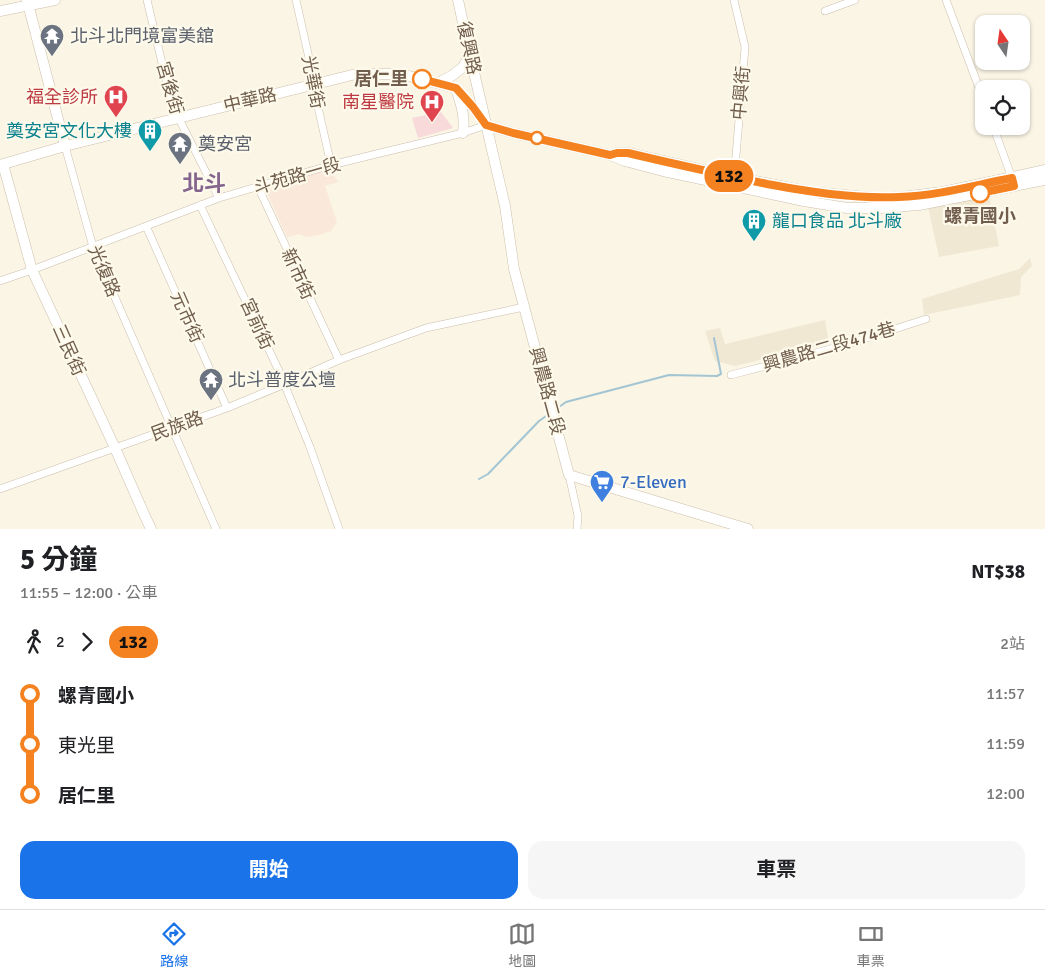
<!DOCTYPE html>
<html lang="zh-TW">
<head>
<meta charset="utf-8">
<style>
  body { margin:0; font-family:Signika,"Noto Sans TC",sans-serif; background:#f6f6f6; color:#202124; height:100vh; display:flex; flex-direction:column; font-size:19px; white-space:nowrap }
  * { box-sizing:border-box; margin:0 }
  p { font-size:16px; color:#757577 }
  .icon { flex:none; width:28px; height:28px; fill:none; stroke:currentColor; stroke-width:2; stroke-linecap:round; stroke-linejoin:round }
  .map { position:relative; height:529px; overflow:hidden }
  .drawer { display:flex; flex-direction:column; background:#fff; flex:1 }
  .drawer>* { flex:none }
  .badge { padding:0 10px; border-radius:16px; font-size:18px; line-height:32px }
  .needle { width:32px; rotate:347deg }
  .fabs { position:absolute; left:975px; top:15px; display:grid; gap:10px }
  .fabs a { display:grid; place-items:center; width:55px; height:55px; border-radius:10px; background:#fff; box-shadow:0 1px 4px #0004; font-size:25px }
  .map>.badge { position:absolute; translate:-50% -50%; box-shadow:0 0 0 2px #fff }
  .legs { display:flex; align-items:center; gap:8px; height:55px; padding:0 20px; font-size:16px }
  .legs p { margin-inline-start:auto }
  .summary { display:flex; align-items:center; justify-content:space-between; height:85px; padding:0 20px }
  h1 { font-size:28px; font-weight:700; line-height:38px }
  .action { display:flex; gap:10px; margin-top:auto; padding:10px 20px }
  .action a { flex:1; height:58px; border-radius:15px; background:#1a73e8; color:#fff; font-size:20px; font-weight:700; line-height:58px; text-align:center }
  .action a+a { background:#f6f6f6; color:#202124 }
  ul { padding:0 20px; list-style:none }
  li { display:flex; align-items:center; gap:18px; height:50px; font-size:19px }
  li i { display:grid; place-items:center; width:8px; height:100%; margin:0 6px; background:currentColor }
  li i::after { content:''; width:12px; height:12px; margin:-6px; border:4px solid; border-radius:50%; background:#fff }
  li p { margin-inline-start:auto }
  li:first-child i { background:linear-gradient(#0000 50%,currentColor 0) }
  li:last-child i { background:linear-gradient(currentColor 50%,#0000 0) }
  .tabs { display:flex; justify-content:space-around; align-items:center; height:70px; border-top:1px solid #e0e0e0; background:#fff; font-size:14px; color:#757577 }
  .tabs a { display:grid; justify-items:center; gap:2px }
  .tabs .current { color:#1a73e8 }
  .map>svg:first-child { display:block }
</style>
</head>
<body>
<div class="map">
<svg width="1045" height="529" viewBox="0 0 1045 529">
  <rect width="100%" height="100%" fill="#faf5e5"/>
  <path fill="#f1e8d4" d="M989,195L999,246L939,257L928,207Z
    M1030,258L1032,266L1021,277L1020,295L924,315L922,299L1019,269Z
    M825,320L829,343L735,366L715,361L705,331L720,328L725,344Z"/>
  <path fill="#fae8da" d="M324,170L331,171L338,182L325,186L337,222L331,231L319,235L306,237L299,234L287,237L268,195L272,187Z"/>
  <path fill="#f7dad9" d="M441,112L453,128L418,138L412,118Z"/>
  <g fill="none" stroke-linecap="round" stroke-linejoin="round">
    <path stroke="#a3c5d3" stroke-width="2" d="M555,410L566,402L669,375L717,376L721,374L714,338
      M479,479L488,474L539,421L549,414"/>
    <defs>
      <path id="street" d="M147,0L172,105L219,198
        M296,0L315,85L316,98L331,165
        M946,0L984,101
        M825,11L855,0
        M993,126L1013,181
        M65,146L93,247L216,529
        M734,180L745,47L734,0
        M258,187L339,360
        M200,205L279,371L310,447L339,529
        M146,226L227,408
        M0,281L32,270L219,198L331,165L463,133L486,125
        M731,375L842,346L926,319
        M569,475L578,516L577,529
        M0,489L227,408L285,384L339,360L426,328L524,307"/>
      <path id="secondary" d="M27,0L65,146
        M458,0L470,55L505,206L514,269L569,475L748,529
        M0,11L55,0
        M438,83L453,75L463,67L470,55
        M457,92C462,107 465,117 463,133
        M486,125L513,133L610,155L625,161L663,171L804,201L847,208H880L919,205L1045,180
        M611,155L617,153H629L734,177L811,192L877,198L902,197L943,192L1045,170
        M3,164L32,270L115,448L144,514L151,529
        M0,165L65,146L356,74H401L452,87L455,89L473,107L483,120"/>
    </defs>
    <use href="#street" stroke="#cbbead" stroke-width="8"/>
    <use href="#secondary" stroke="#cebfab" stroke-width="11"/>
    <use href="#street" stroke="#fff" stroke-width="7"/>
    <use href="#secondary" stroke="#fff" stroke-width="10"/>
  </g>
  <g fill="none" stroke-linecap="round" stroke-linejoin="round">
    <defs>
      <path id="line-1" d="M422,79L456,88L473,107L486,125L513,133L610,155L617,153H628C674,164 720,174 767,184C811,192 854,199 899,197C937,196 975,185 1012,178L1014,186L980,193"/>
    </defs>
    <use href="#line-1" stroke="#fff" stroke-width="11"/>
    <use href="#line-1" stroke="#f58220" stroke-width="8"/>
  </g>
  <defs>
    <symbol id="temple-pin" viewBox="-11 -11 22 30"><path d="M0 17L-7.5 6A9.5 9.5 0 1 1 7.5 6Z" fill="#6b7280" stroke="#fdf9eb"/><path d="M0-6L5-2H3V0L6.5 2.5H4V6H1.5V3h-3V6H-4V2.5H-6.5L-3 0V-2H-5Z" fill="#fff"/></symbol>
    <symbol id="hospital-pin" viewBox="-11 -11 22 30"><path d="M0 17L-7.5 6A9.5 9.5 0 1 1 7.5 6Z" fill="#e0444e" stroke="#fdf9eb"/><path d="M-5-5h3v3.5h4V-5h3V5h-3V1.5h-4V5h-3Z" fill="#fff"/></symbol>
    <symbol id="building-pin" viewBox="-11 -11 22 30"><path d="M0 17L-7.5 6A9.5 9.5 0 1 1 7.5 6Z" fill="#0f9aa8" stroke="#fdf9eb"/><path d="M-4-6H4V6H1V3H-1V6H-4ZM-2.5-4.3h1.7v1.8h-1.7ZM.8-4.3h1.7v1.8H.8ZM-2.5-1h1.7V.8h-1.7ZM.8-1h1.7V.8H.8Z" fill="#fff"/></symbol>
    <symbol id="supermarket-pin" viewBox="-11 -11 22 30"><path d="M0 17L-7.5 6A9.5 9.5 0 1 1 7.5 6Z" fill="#3f7fe0" stroke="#fdf9eb"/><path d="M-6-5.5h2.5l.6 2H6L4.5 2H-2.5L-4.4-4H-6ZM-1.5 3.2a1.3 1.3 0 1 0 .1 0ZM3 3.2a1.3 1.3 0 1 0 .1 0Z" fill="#fff"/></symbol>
  </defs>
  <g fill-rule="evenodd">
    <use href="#temple-pin" x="38" y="22" width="28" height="38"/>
    <use href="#hospital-pin" x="102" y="83" width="28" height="38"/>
    <use href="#hospital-pin" x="418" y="88" width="28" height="38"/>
    <use href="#building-pin" x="136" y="117" width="28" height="38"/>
    <use href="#temple-pin" x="166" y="130" width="28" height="38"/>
    <use href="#building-pin" x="740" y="207" width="28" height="38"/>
    <use href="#temple-pin" x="197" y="366" width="28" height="38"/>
    <use href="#supermarket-pin" x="588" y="468" width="28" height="38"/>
  </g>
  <g fill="#fff" stroke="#f58220" stroke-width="2.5">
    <circle cx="422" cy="79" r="9"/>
    <circle cx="537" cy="138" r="6"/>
    <circle cx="980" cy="193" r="9"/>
  </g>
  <g text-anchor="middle" stroke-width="4.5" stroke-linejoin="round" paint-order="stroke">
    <g font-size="18" fill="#5b616d" stroke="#fdf9eb" text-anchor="start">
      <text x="70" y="42">北斗北門境富美舘</text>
      <text x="198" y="150">奠安宮</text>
      <text x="228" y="386">北斗普度公壇</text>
    </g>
    <g font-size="18" fill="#715e4d" stroke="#fdf9eb">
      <text transform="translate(469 48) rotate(78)" y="6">復興路</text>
      <text transform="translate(313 82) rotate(79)" y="6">光華街</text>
      <text transform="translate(170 88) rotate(74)" y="6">宮後街</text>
      <text transform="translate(741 93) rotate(-85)" y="6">中興街</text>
      <text transform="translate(250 100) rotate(-13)" y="6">中華路</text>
      <text transform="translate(297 176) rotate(-16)" y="6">斗苑路一段</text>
      <text transform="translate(104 271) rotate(67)" y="6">光復路</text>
      <text transform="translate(298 274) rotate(65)" y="6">新市街</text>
      <text transform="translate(187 317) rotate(66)" y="6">元市街</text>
      <text transform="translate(257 324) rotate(65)" y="6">宮前街</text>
      <text transform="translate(829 347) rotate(-16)" y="6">興農路二段474巷</text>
      <text transform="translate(69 350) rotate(66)" y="6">三民街</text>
      <text transform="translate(547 391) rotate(75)" y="6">興農路二段</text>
      <text transform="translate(177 426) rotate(-20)" y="6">民族路</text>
    </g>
    <g font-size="18" font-weight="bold" fill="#715e4d" stroke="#fdf9eb" text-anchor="end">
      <text x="408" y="85">居仁里</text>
      <text x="980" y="222" text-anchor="middle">螺青國小</text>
    </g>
    <g font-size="18" fill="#be3a42" stroke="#fdf9eb" text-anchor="end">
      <text x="98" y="103">福全診所</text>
      <text x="414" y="108">南星醫院</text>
    </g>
    <g font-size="18" fill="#0d838f" stroke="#fdf9eb" text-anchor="end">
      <text x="132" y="137">奠安宮文化大樓</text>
      <text x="772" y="227" text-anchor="start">龍口食品 北斗廠</text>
    </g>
    <g font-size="18" fill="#366cbe" stroke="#fdf9eb" text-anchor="start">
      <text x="620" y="488">7-Eleven</text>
    </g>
    <g font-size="22" font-weight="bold" fill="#85658d" stroke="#fdf9eb">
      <text x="204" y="191">北斗</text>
    </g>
  </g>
</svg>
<div class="fabs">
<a><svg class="needle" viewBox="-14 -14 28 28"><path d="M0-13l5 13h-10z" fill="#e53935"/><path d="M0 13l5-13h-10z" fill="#757577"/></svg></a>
<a><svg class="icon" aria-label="locate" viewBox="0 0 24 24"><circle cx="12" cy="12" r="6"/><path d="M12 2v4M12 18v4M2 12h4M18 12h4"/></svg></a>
</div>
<b class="badge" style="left:729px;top:176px;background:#f58220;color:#111">132</b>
</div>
<section class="drawer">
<div class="summary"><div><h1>5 分鐘</h1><p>11:55 – 12:00 · 公車</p></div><b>NT$38</b></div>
<div class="legs"><svg class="icon" aria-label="walk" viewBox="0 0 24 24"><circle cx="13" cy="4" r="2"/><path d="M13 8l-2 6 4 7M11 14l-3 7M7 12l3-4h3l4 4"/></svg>2<svg class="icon" aria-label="forward" viewBox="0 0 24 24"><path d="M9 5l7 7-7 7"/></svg><b class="badge" style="background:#f58220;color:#111">132</b><p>2站</p></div>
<ul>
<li><i style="color:#f58220"></i><b>螺青國小</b><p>11:57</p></li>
<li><i style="color:#f58220"></i><span>東光里</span><p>11:59</p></li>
<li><i style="color:#f58220"></i><b>居仁里</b><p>12:00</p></li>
</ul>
<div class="action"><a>開始</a><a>車票</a></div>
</section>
<nav class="tabs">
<a class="current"><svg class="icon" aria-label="directions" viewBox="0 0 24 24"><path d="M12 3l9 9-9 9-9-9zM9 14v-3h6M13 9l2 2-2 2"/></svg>路線</a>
<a><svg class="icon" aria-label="map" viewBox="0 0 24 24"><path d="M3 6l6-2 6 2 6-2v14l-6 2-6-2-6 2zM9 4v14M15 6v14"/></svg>地圖</a>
<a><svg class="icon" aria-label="tickets" viewBox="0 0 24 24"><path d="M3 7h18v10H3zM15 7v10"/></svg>車票</a>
</nav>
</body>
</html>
